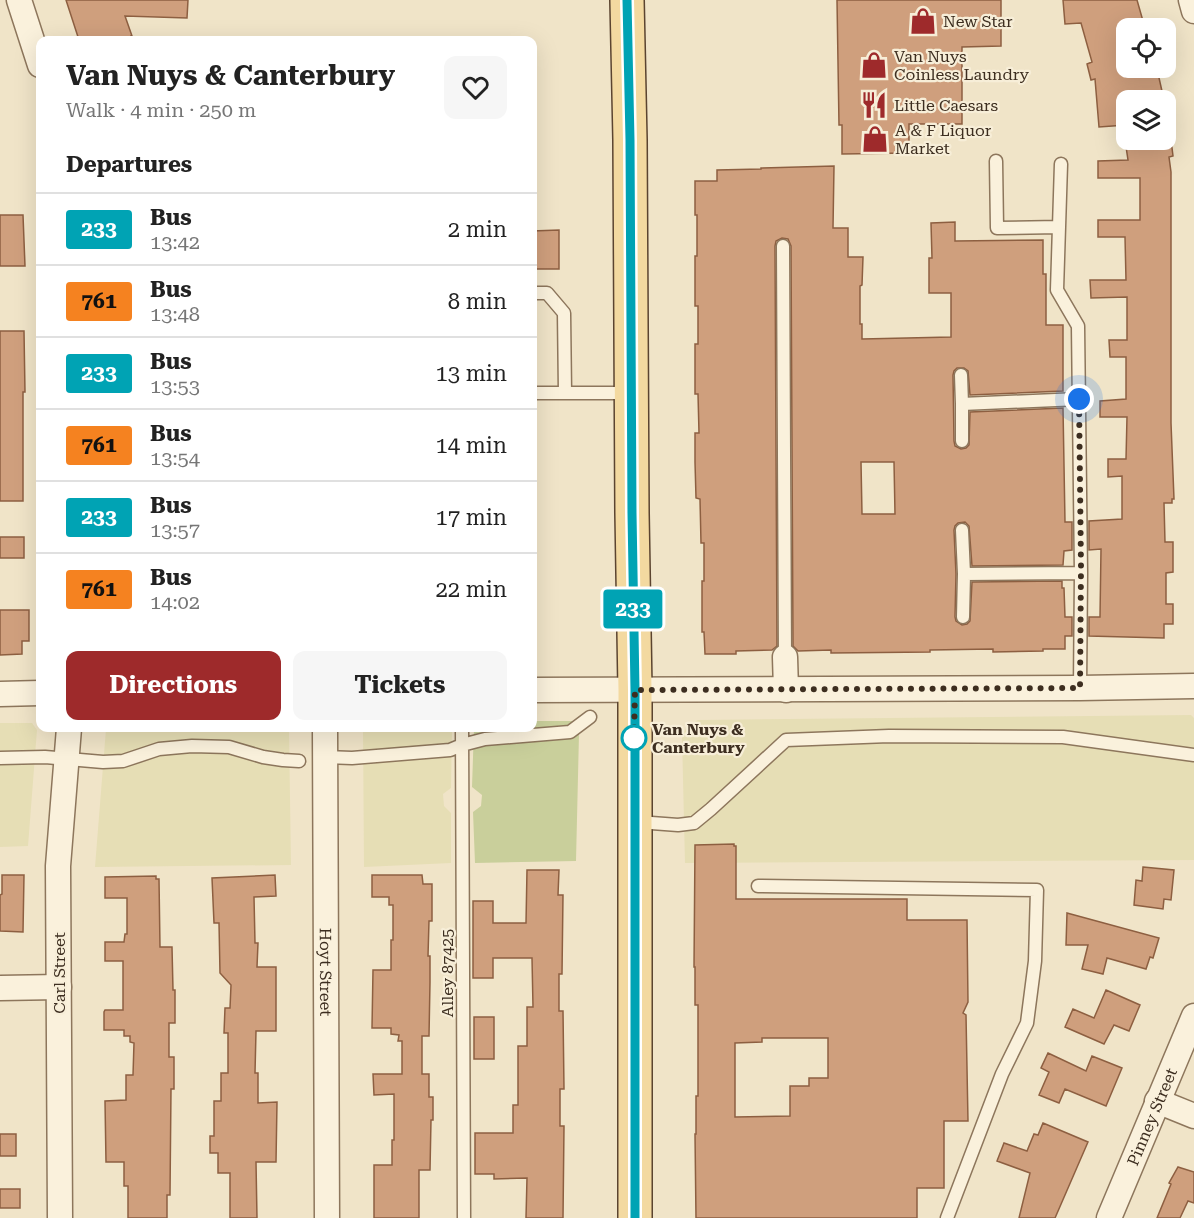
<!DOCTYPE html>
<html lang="en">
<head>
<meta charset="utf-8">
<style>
  body { margin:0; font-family:"Roboto Serif",serif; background:#f6f6f6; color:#222; height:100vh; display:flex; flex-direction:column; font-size:22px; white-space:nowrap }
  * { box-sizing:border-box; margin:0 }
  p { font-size:20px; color:#767676 }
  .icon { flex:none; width:33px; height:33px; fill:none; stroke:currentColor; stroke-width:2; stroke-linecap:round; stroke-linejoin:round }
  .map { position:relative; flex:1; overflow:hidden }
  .side { position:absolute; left:36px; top:36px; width:501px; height:696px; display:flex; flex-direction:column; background:#fff; border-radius:12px; box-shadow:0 6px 24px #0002 }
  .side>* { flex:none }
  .badge { padding:0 12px; border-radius:4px; font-size:21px; line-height:39px }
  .fabs { position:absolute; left:1116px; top:18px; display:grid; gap:12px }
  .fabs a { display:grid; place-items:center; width:60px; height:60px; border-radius:12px; background:#fff; box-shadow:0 6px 24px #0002; font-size:30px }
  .you { position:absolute; width:30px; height:30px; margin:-15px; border:4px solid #fff; border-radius:50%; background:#1a73e8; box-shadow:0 0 0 9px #1a73e833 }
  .map>.badge { position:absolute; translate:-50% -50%; box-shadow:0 0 0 3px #fff }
  h2 { padding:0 30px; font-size:22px; line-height:54px }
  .round { display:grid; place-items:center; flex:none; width:63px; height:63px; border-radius:12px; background:#f6f6f6 }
  .summary { display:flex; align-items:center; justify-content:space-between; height:102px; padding:0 30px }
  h1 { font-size:28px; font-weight:700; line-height:45px }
  .button { display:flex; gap:12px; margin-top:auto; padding:12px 30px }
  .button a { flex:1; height:69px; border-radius:12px; background:#9e2a2b; color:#fff; font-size:24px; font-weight:700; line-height:69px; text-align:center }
  .button a+a { background:#f6f6f6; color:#222 }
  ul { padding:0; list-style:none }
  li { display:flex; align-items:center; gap:18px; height:72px; padding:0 30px; border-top:2px solid #e0e0e0 }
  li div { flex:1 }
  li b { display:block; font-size:22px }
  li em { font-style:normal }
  li .badge { min-width:66px; font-weight:700; text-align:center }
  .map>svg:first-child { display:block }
</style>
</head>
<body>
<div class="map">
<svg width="1194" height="1218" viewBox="0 0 1194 1218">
  <rect width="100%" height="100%" fill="#f0e4c8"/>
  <path fill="#e6deb5" d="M1191,715L1194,718V860L685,863L682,737L687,726L698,720Z
    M0,723H32L37,730L28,846L0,847Z
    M107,728H287L289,730L291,865L95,867L106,729Z
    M363,728H452L451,788L443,794L444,806L451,813V863L364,867Z"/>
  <path fill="#c9cf9b" d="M533,721H573L579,734L576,861L475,863L473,812L481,806L482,795L472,787L474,728H532Z"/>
  <path fill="#cf9f7d" stroke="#8d5f41" stroke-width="1.5" fill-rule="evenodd" d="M66,0H188L187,18L125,16L132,36H131L132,40H79Z
    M837,0H1001V46L962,47V124H909V153L842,154V125H839Z
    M1063,0H1137L1145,28H1126V77L1157,69L1164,100H1126V125L1099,127L1095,79L1091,80L1087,64L1092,62L1081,23L1065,24Z
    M1125,140H1171L1173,156L1169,157L1171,172V423L1174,499H1172V503H1164L1165,542H1173V572L1166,573V604H1173V624H1164V638L1089,636V617H1100L1101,549L1089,550V521L1122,519V476L1108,477V459H1126L1127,417H1100V401L1126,399V357H1110L1109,340H1127V297L1091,298L1090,280H1126L1125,237H1098V220H1140V178H1098V161L1128,160Z
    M834,166L833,228H848V257H863L862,285L860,286V324H862V339L951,337V293H929V258H932L931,223L955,222V241L1043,240V274H1046V325H1063V391L970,395L968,371L964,368H957L954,371L953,375L954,441L955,446L961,449L966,448L969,445L970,412L1063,408L1065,522H1072V550L1064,551L1063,565L972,566L969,526L965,522L958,523L955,526L954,530L956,574L955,617L956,621L962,625L967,624L970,621L972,582L1062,581V588H1064L1065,617H1072V636H1065V649H1043V651L993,652V649L930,650V652L831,653V650L798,651L793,646L791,246L788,239L782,238L776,241L775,246L777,646L772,650L736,651V654H705L704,632H702V581H704V543H701L700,499L696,498L695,462V433H699L698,394H695V344H698V306H695V256H697V215H695V181H717V170L761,169V168ZM861,462H894L895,514H862Z
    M0,215H23L25,266H0Z
    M559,230V269H532V231Z
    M0,331H24L25,392H23V501H0Z
    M0,537H24V558H0Z
    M0,610H29V641H22V654L0,655Z
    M734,844V846H736V899H907V920H967L968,1002L963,1013L966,1015L968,1121H944V1188H917V1218H696L695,1134H696V1096H698V1005H695V967H694L695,845ZM762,1038H828V1078H809V1086H790V1116L735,1117V1043L762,1042Z
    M1143,867L1174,870L1171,900L1164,899L1163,909L1134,905L1136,880L1142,881Z
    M527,870H559L558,895H563L562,974H559V1011H563L564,1089H560V1126H564L563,1218H526L527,1178L494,1179V1174H475V1133H513V1105H518V1046H527V1007H533L532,958H493V978H473V901H493V923H526Z
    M2,875H24L23,932L0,931V895L2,894Z
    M275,875L276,896L254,897L255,943H258L257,967H276V1031H256L255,1073H258V1103L277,1102L276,1162H256L257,1218H230V1173H218V1153H210V1136H214V1101H221V1073H228V1033H224L225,1008H230L231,985L220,973L219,923H214L212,878Z
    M372,875H422L423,884H432V921H429L428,956H430V982L429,1036H422V1074H429V1097H433V1120H431L430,1170H419V1218H374V1165H392V1140H394V1094L374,1095L373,1074H402V1041H398L399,1035L391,1034V1028H372L373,970H391V940H393V905H389V897H372Z
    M156,876V879H159L160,947H172L173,990H175V1023H169V1057H174V1089H171L170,1195H167V1218H128V1186H124V1162H106L105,1101L126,1100V1075H133L134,1043L130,1042V1036H124V1030H104V1012L105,1010H123V961H105V942H124L125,934H127V898H105V877Z
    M1067,913L1159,938L1153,958L1150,957L1146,969L1107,958L1103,974L1082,969L1088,945H1066Z
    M1106,990L1140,1005L1129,1031L1114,1025L1104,1044L1065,1027L1073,1009L1094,1018Z
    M474,1017H494V1059H474Z
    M1048,1053L1086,1071L1092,1056L1122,1068L1106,1106L1065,1089L1059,1103L1039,1095L1049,1072L1041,1068Z
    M1043,1123L1088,1142L1055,1218H1019L1030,1173L997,1161L1004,1143L1027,1151L1034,1134L1038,1135Z
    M0,1134H16V1156H0Z
    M1178,1167L1194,1172V1203L1188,1201L1180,1218H1157L1171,1184L1169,1183Z
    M0,1189H20V1208H0Z"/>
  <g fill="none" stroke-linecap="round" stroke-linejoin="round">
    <defs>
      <path id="lane" d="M996,161L997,228L1059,227
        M1061,164L1057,290L1078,326L1081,573L1080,688
        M783,246L785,657
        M532,293H547L564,313L565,393
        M961,375L962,404
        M532,393H630
        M962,441V404L1079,399
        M962,530L964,574
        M963,617L964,574L1081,573
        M462,728L464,1218
        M325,757L352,758L450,750L462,745L485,739L570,732L590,717
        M0,758L45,757L103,762L123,761L159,749L192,746L229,747L263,757L283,760L299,761
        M638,822L678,825L694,823L711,809L786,740L889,736L1063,737L1194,755
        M758,886L1037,890L1035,961L1027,1023L1002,1074L947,1218"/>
      <g id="street">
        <path d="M19,0L40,65"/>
        <path d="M1191,0L1194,11"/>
        <path d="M785,657L786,690"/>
        <path d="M532,690L1080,688L1194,686"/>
        <path d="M0,694L40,693"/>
        <path id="s1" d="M325,728L327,1218"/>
        <path d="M0,988L59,987"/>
        <path d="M1157,1101L1194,1116"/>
        <path d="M60,1218L58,866L69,728"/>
        <path id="s2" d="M1109,1218L1194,1016"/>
      </g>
      <path id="primary" d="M627,0L630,140L632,513L635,690V1218"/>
    </defs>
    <use href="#lane" stroke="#8d765c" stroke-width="15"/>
    <use href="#street" stroke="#8d765c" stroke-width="27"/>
    <use href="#primary" stroke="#5b4430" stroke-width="36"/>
    <use href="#lane" stroke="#faf1dc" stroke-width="12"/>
    <use href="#street" stroke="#faf1dc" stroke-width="24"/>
    <use href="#primary" stroke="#f3d9a0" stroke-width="33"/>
  </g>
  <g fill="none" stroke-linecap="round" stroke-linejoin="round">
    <defs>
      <path id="line" d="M627,0L630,140L632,513L635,690V1218"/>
    </defs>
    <use href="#line" stroke="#fff" stroke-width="14"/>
    <use href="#line" stroke="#00a3b4" stroke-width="9"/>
    <path stroke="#3d2e20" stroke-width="6" stroke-dasharray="0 10.8" d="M634,738L635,690L1080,688L1081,567L1079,399"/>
  </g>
  <defs>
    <symbol id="shop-bare" viewBox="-9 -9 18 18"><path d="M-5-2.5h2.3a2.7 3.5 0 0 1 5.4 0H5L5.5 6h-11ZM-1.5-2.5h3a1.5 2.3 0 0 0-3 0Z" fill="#9e2a2b" stroke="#f7eed8" stroke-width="2.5" paint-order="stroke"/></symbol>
    <symbol id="restaurant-bare" viewBox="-9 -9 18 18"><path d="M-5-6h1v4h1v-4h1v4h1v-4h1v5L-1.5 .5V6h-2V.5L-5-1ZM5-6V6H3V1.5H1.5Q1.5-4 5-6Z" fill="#9e2a2b" stroke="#f7eed8" stroke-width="2.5" paint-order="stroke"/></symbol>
  </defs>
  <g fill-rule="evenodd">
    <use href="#shop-bare" x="904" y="2" width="38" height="38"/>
    <use href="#shop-bare" x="855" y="46" width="38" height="38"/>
    <use href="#restaurant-bare" x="855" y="86" width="38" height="38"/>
    <use href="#shop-bare" x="856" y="120" width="38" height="38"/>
  </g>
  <circle fill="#fff" stroke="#00a3b4" stroke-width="3" cx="634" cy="738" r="12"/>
  <g text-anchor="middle" stroke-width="4.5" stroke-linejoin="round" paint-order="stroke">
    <g font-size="16" fill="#3d2e20" stroke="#f7eed8" text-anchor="start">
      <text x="943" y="27">New Star</text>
      <text x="894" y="62">Van Nuys<tspan x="894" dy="18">Coinless Laundry</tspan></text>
      <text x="894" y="111">Little Caesars</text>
      <text x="895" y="136">A &amp; F Liquor<tspan x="895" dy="18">Market</tspan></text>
    </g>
    <g font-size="16" font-weight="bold" fill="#3d2e20" stroke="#f7eed8" text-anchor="start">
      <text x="652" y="735">Van Nuys &amp;<tspan x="652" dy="18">Canterbury</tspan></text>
    </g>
    <g font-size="16" fill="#3d2e20" stroke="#f7eed8">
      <text transform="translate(59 973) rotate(-90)" y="6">Carl Street</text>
      <text dy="6" stroke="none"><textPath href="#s1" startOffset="244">Hoyt Street</textPath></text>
      <text transform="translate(447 973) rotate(-90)" y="6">Alley 87425</text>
      <text dy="6" stroke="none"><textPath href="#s2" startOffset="110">Pinney Street</textPath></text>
    </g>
  </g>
</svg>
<div class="fabs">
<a><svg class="icon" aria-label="locate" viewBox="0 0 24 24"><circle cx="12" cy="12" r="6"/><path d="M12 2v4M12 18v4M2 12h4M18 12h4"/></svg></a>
<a><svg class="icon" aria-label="layers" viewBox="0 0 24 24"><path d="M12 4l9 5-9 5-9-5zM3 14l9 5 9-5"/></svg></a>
</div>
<div class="you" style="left:1079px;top:399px"></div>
<b class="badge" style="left:633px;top:609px;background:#00a3b4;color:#fff">233</b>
<section class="side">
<div class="summary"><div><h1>Van Nuys &amp; Canterbury</h1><p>Walk · 4 min · 250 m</p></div><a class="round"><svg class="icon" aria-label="heart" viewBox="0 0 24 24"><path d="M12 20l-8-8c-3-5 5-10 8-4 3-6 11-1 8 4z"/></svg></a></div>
<h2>Departures</h2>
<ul>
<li><span class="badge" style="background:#00a3b4;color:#fff">233</span><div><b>Bus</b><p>13:42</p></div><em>2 min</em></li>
<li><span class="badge" style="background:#f58220;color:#111">761</span><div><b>Bus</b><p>13:48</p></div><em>8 min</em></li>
<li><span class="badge" style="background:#00a3b4;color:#fff">233</span><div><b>Bus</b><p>13:53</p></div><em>13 min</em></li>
<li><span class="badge" style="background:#f58220;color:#111">761</span><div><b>Bus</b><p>13:54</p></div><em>14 min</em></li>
<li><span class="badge" style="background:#00a3b4;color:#fff">233</span><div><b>Bus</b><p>13:57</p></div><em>17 min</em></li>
<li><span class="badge" style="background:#f58220;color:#111">761</span><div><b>Bus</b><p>14:02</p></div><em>22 min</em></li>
</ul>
<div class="button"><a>Directions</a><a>Tickets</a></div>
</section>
</div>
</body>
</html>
